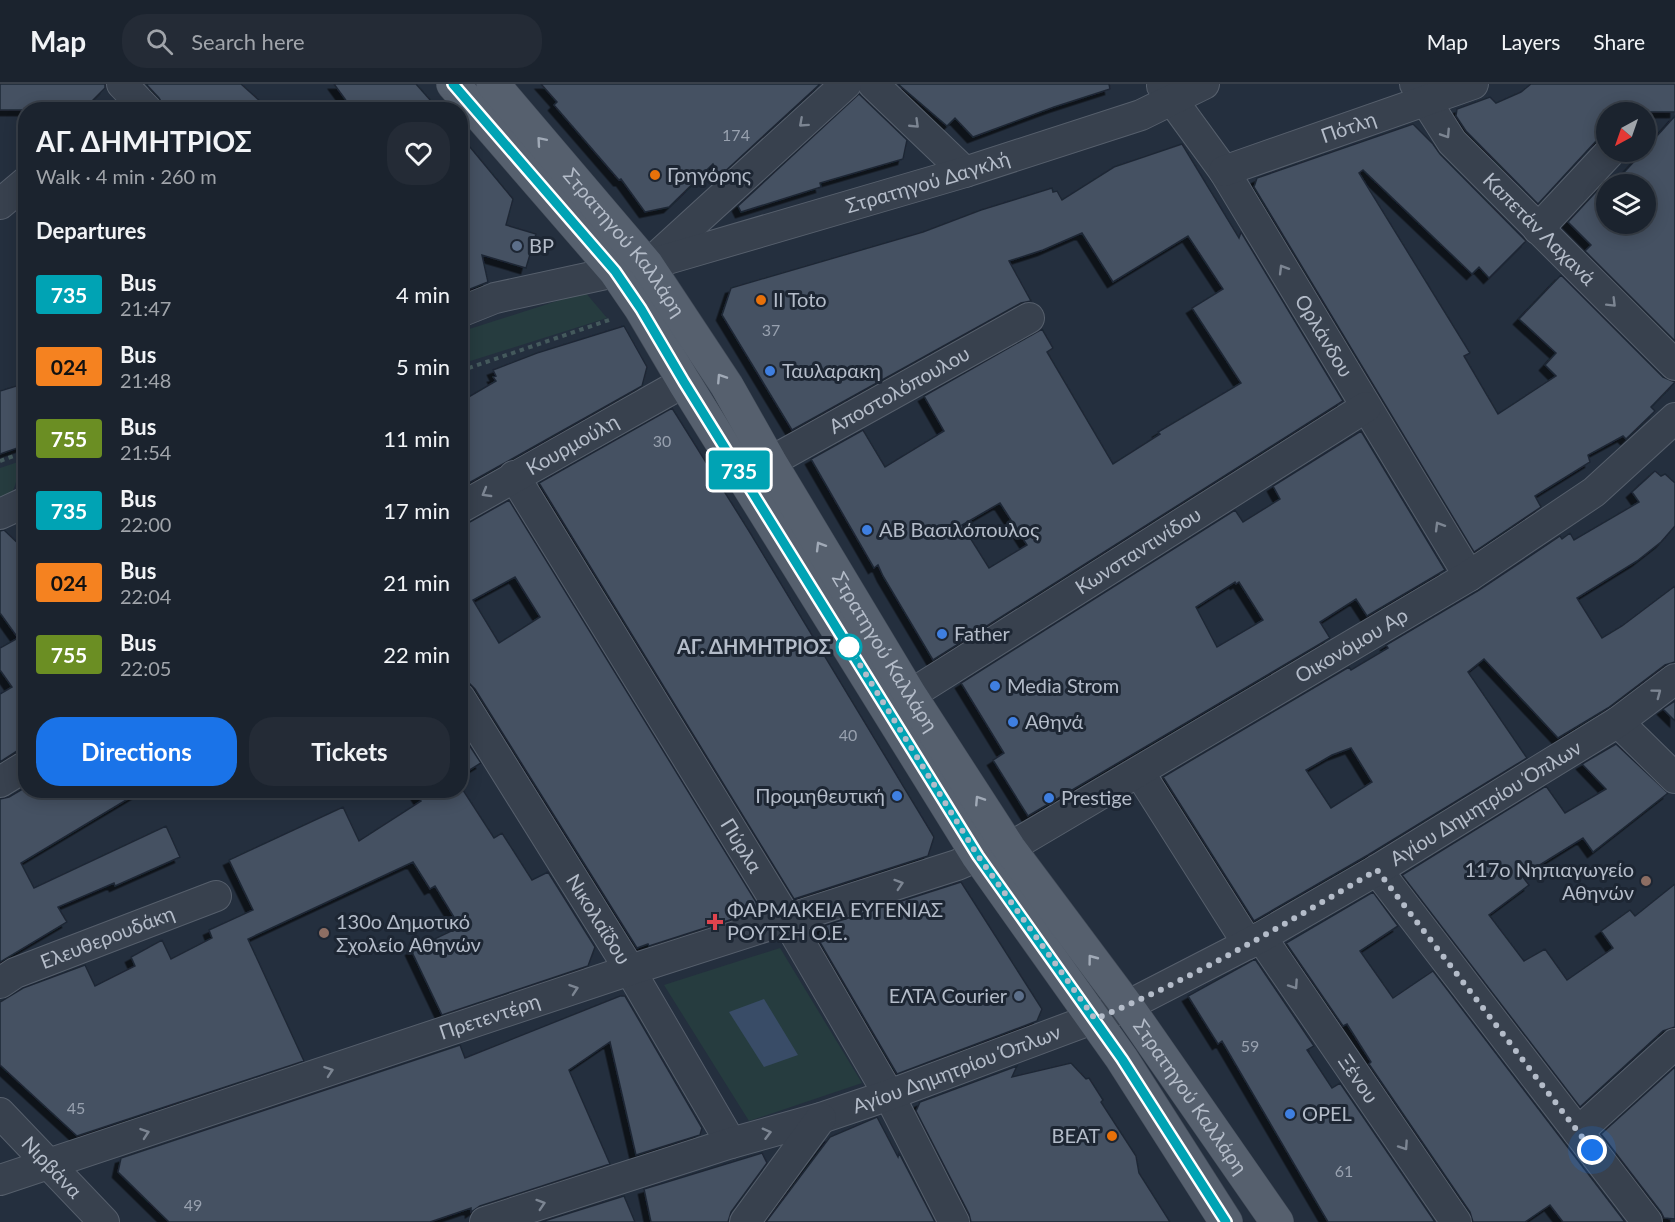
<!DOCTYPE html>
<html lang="en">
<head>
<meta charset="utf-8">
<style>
  body { margin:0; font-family:Lato,sans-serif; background:#242b36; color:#f1f3f6; height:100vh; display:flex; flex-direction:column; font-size:22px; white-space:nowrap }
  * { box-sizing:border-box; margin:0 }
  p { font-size:20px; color:#a0a4aa }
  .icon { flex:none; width:33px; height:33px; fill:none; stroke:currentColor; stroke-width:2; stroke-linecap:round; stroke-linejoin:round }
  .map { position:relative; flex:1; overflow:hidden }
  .side { position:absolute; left:18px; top:18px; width:450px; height:696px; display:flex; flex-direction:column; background:#1b232e; border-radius:24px; box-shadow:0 3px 15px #0003,0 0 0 2px #39404a }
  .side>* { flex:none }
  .badge { padding:0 12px; border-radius:4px; font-size:21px; line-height:39px }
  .needle { width:39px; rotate:220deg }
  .fabs { position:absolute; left:1596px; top:18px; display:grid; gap:12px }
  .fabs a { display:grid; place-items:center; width:60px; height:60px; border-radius:50%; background:#1b232e; box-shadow:0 3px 15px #0003,0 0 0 2px #39404a; font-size:30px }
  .you { position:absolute; width:30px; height:30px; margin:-15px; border:4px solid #fff; border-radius:50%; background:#1a73e8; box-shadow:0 0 0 9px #1a73e833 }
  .map>.badge { position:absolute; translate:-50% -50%; box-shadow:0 0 0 3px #fff }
  h2 { padding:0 18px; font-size:22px; line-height:54px }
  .round { display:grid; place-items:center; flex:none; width:63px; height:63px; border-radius:24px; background:#242b36 }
  .headline { display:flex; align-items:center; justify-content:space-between; height:102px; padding:0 18px }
  h1 { font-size:28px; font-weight:700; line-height:45px }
  .button { display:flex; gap:12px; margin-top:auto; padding:12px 18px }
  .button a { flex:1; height:69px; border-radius:24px; background:#1a73e8; color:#fff; font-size:24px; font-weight:700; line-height:69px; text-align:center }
  .button a+a { background:#242b36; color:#f1f3f6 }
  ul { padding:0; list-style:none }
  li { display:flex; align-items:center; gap:18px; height:72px; padding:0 18px }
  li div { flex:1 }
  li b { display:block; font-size:22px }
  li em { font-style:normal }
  li .badge { min-width:66px; font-weight:700; text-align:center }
  header { display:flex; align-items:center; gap:36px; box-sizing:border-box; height:84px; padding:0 30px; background:#1b232e; border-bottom:2px solid #39404a }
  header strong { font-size:28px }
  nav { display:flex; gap:33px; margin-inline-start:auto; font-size:21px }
  .search { width:420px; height:54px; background:#242b36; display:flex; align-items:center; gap:15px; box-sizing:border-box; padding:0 21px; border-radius:24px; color:#a0a4aa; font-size:22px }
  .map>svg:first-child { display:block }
</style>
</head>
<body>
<header>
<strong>Map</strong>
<div class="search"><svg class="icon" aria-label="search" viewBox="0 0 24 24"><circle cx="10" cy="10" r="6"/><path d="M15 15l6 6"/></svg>Search here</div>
<nav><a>Map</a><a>Layers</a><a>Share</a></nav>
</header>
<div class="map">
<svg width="1675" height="1138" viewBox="0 0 1675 1138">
  <defs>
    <filter id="shadow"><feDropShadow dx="-5.5" dy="5.5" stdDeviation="0" flood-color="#0009"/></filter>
  </defs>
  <rect width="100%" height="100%" fill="#242f3e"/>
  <path fill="#263c3f" d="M585,208L607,234L461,280L460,248Z
    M18,378C18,393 16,412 0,419V384Z
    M780,864L862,999L749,1037L664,901Z"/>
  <path fill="#394c67" d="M764,915L798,971L764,983L729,928Z"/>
  <path fill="#455162" stroke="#1f2835" stroke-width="1.5" fill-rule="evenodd" filter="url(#shadow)" d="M0,0H105V4L83,26H0Z
    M146,0H241L270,26H166L159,14Z
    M334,0H416L439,26H353Z
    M541,0H820L720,92L713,80L669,123L645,128L621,95L619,96L554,21L557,18Z
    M898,0H1109L1110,5L1054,23L973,53L955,34L947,42Z
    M1531,0H1675V28H1606V52L1596,57L1538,120L1466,47L1456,32L1457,25L1490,13L1496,19L1521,8Z
    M859,10L907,56L903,75L820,99L821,103L741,128L738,122Z
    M1675,32V257L1585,167L1591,161L1568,138L1606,97V140H1646V100H1613L1643,68H1646V64Z
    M1413,40L1433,60L1440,70L1526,157L1489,194L1479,183L1472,190L1363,86L1359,89L1470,269L1464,272L1498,330L1556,292L1545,281L1556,269L1519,235L1561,191L1663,293L1675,298L1651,323L1655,327L1626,355L1623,352L1588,371L1590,378L1535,412L1541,423L1474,468L1254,103L1257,94Z
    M460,51L513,115L506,141L536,150L526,184L482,171L488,198L460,209Z
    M1182,60L1239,154L1241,148L1343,317L933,576L883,492L878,481L874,484L811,375L863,346L885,383L944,347L924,312L1042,245L1053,264L1047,268L1113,380L1160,350L1158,348L1241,299L1192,224L1223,205L1188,152L1113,198L1082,149L1043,166L1009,177L1031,217L1021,219L792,346L722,231L731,204L923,148L981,126L1052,104L1053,108L1057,107L1062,116L1114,83ZM1000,419L1027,461L989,484L962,441Z
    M624,242L647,283L642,302L460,404V318L496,297L493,293L496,292L493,286L537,269Z
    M26,299V361L0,370V307Z
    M672,324L749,447L934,753L928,772L794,815L539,399Z
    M1361,347L1445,486L1367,532L1356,515L1320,538L1330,554L1028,732L993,676L1004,669L961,599L1235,426L1243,438L1280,415L1273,402ZM1235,498L1236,500L1239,498L1263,536L1217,563L1196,523Z
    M1655,387L1661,392L1665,390L1675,399V442L1661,458L1637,477L1577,514L1602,554L1622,542L1675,502V578L1665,581L1608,624L1558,654L1484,575L1468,588L1527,674L1368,771L1254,837L1163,693L1349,583L1351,586L1388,564L1386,561L1479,506L1560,452L1562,455L1570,449L1574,456L1639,418L1632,408ZM1351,664L1372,698L1331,724L1306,686L1332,671Z
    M509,416L761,826L649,862L648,860L637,864L475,605L469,599L460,597V441L468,439ZM515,493L540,533L499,559L473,516Z
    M4,446L26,467V665L17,667L0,678V610L12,603L0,586V564L18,554L0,529V447Z
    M1675,617V637L1663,625Z
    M460,647L481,679L460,692Z
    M1616,660L1668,709L1593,768L1583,754L1522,792L1529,801L1489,831L1524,877L1545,865L1567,896L1613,864L1601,847L1630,826L1635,832L1675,800V943L1663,947L1580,1023L1402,791L1546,702L1565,729L1606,705L1582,680Z
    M26,703V706H143L21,779L34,804L166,742L180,773L115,802L114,799L58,823L67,838L0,878V715L9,713Z
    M414,706H463L494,754L502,749L532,796L548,788L595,863L588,882L442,931L411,866L460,843L435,802L430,805L413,778L248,855L304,977L77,1052L0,981V918L23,904L85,881L95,902L135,882L131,873L162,856L171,875L212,854L209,846L253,826L229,776L343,723L359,757L421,717Z
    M961,798L1042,925L1037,937L897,990L818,855L823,842Z
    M1373,808L1398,842L1360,867L1393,914L1433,887L1625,1138H1563L1550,1121L1525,1138H1473L1470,1128L1369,980L1371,978L1347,940L1343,942L1286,859Z
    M1255,875L1314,962L1307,966L1332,1004L1340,999L1435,1138H1328L1222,957L1218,960L1188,912Z
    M620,912H625L702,1044L700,1051L636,1071L610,958L569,986L610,1080L480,1122L471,1128V1124L430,1138H169L118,1088L121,1074L460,961L465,974Z
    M1071,979L1086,995L1089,994L1103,1016L1101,1018L1136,1072L1139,1089L1170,1138H971L969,1130L916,1027L920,1018L1017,982L1012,993Z
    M1675,983V1135L1664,1134L1661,1128L1601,1050Z
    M877,1033L898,1073L899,1069L935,1138H766L830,1053Z
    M762,1069L767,1079L731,1128L728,1138H651L644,1105Z
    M624,1112L635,1138H541Z"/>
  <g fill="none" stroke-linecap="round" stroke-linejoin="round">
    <defs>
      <g id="minor">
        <path d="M122,0L147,26"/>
        <path d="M873,0L965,88"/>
        <path id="s1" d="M1415,0L1452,58L1675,281"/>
        <path id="s2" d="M1162,2L1224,87L1469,492"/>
        <path id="s3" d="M1224,87L1473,0"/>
        <path d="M0,120L26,98"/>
        <path d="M1538,145L1609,69"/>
        <path d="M653,176L846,0"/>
        <path id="s4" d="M460,228L495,214L647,181L965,88L1141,31L1204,0"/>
        <path id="s5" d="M770,378L1029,234"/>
        <path id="s6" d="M514,392L787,836L889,1011L954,1138"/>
        <path id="s7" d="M460,424L684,298"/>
        <path d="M0,430L26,418"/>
        <path id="s8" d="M910,611L1366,323"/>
        <path id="s9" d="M460,614L630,886L731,1059"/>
        <path d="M1618,638L1675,694"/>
        <path d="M1139,688L1248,860"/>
        <path d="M0,698L26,682"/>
        <path id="s10" d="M1009,764L1469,492L1594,408L1675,334"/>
        <path d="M1377,786L1647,1138"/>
        <path id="s11" d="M1261,853L1456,1138"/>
        <path id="s12" d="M0,899L15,889L216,812"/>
        <path id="s13" d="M0,1029L104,1138"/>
        <path d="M1578,1048L1675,960"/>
        <path id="s14" d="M0,1096L630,886L957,781L978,772"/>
        <path id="s15" d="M485,1138L731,1059L821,1034L889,1011L1127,922L1261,853L1377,786L1618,638L1675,595"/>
        <path d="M745,1138L821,1034"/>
      </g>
      <g id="major">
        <path d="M453,0L615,187L641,225L684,298L978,772L1122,975L1226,1138"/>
        <path id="s16" d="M493,0L647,181L727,302L770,378L910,611L1009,764L1127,922L1277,1138"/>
      </g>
    </defs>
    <use href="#minor" stroke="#565f6c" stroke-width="32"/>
    <use href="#major" stroke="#414a57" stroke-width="34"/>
    <path stroke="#44595c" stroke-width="4" stroke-dasharray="4.5 4.5" stroke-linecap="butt" d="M460,287L612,235
      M0,377L14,372H26"/>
    <use href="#minor" stroke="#38414e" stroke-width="30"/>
    <use href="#major" stroke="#56606e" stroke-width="33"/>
  </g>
  <defs><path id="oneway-chevron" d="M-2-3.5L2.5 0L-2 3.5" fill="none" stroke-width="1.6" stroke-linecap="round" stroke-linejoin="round" transform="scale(1.5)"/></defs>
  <g stroke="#7c8592">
    <use href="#oneway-chevron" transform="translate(803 39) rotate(138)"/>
    <use href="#oneway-chevron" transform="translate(915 40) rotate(44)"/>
    <use href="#oneway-chevron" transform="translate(1446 50) rotate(57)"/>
    <use href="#oneway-chevron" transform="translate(1283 185) rotate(-121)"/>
    <use href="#oneway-chevron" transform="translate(1612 219) rotate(45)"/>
    <use href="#oneway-chevron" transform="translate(486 409) rotate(150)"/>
    <use href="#oneway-chevron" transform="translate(1439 442) rotate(-121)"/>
    <use href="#oneway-chevron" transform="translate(1657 609) rotate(-37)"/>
    <use href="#oneway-chevron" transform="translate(899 800) rotate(-18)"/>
    <use href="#oneway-chevron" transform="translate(1294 901) rotate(56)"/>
    <use href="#oneway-chevron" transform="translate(574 905) rotate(-19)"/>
    <use href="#oneway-chevron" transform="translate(329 987) rotate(-19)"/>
    <use href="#oneway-chevron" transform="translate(145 1049) rotate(-19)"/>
    <use href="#oneway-chevron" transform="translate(767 1049) rotate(-15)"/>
    <use href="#oneway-chevron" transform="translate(1404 1062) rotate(56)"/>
    <use href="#oneway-chevron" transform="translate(541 1120) rotate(-18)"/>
  </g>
  <g stroke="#a1aab7">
    <use href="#oneway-chevron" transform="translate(541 57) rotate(-131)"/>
    <use href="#oneway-chevron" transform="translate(721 294) rotate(-123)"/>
    <use href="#oneway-chevron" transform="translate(820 462) rotate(-121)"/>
    <use href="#oneway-chevron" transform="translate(979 716) rotate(-123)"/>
    <use href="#oneway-chevron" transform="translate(1092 875) rotate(-127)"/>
  </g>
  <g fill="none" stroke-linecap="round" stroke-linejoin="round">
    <defs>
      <path id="line" d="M453,0L615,187L641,225L684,298L978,772L1122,975L1226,1138"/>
    </defs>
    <use href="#line" stroke="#fff" stroke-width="14"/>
    <use href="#line" stroke="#00a3b4" stroke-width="9"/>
    <path stroke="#b4bcc9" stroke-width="6" stroke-dasharray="0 10.8" d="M849,563L978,772L1095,935C1193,895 1285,840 1377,786L1592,1066"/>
  </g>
  <g fill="#e8710a" stroke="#1d2633" stroke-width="2">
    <circle cx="655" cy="91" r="6"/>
    <circle cx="761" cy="216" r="6"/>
    <circle cx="1112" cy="1052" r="6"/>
  </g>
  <g fill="#5c6f8a" stroke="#1d2633" stroke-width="2">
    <circle cx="517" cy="162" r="6"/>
    <circle cx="1019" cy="912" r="6"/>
  </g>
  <g fill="#3f7fe0" stroke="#1d2633" stroke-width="2">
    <circle cx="770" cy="287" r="6"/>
    <circle cx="867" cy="446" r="6"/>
    <circle cx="942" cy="550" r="6"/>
    <circle cx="995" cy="602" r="6"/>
    <circle cx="1013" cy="638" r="6"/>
    <circle cx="897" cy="712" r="6"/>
    <circle cx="1049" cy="714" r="6"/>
    <circle cx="1290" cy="1030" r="6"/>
  </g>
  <circle fill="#fff" stroke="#00a3b4" stroke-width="3" cx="849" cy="563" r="12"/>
  <g fill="#8d6e63" stroke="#1d2633" stroke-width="2">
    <circle cx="1646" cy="797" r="6"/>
    <circle cx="324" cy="849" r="6"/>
  </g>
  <path fill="#e0444e" stroke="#1d2633" stroke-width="2" d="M712 829h6v6h6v6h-6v6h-6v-6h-6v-6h6z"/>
  <g text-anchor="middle" stroke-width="6" stroke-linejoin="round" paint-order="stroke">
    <g font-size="16" fill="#98a1af">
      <text x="736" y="57">174</text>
      <text x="771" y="252">37</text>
      <text x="662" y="363">30</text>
      <text x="848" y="657">40</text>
      <text x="1250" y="968">59</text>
      <text x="76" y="1030">45</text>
      <text x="1344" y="1093">61</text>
      <text x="193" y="1127">49</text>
    </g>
    <g font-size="20" fill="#b4bcc9" stroke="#1d2633">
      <text dy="7" stroke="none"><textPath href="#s3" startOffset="132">Πότλη</textPath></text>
      <text dy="7" stroke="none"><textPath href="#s4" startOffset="486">Στρατηγού Δαγκλή</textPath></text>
      <text dy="7" stroke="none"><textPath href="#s1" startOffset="192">Καπετάν Λαχανά</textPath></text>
      <text dy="7" stroke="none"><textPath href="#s16" startOffset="206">Στρατηγού Καλλάρη</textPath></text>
      <text dy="7" stroke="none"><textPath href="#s2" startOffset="298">Ορλάνδου</textPath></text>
      <text dy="7" stroke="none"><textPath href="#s5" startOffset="148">Αποστολόπουλου</textPath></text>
      <text dy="7" stroke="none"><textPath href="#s7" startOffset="129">Κουρμούλη</textPath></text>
      <text dy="7" stroke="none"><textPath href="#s8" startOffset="270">Κωνσταντινίδου</textPath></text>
      <text dy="7" stroke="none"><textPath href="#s10" startOffset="398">Οικονόμου Αρ</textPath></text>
      <text dy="7" stroke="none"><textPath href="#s16" startOffset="692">Στρατηγού Καλλάρη</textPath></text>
      <text dy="7" stroke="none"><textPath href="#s15" startOffset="1090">Αγίου Δημητρίου Όπλων</textPath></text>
      <text dy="7" stroke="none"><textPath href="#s6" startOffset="434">Πύρλα</textPath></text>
      <text dy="7" stroke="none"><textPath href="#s9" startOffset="261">Νικολαΐδου</textPath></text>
      <text dy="7" stroke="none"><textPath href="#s12" startOffset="117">Ελευθερουδάκη</textPath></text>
      <text dy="7" stroke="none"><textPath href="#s14" startOffset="516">Πρετεντέρη</textPath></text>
      <text dy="7" stroke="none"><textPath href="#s15" startOffset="496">Αγίου Δημητρίου Όπλων</textPath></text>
      <text dy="7" stroke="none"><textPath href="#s11" startOffset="172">Ξένου</textPath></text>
      <text dy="7" stroke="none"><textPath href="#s16" startOffset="1232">Στρατηγού Καλλάρη</textPath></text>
      <text dy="7" stroke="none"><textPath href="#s13" startOffset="75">Νιρβάνα</textPath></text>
    </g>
    <g font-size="20" fill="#b4bcc9" stroke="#1d2633" text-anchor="start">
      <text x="667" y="98">Γρηγόρης</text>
      <text x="529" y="169">BP</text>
      <text x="773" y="223">Il Toto</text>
      <text x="782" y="294">Ταυλαρακη</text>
      <text x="879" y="453">AB Βασιλόπουλος</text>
      <text x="954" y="557">Father</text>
      <text x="1007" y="609">Media Strom</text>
      <text x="1025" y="645">Αθηνά</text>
      <text x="885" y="719" text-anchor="end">Προμηθευτική</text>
      <text x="1061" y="721">Prestige</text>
      <text x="1634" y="793" text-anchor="end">117ο Νηπιαγωγείο<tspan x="1634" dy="23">Αθηνών</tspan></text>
      <text x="727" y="833">ΦΑΡΜΑΚΕΊΑ ΕΥΓΕΝΊΑΣ<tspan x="727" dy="23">ΡΟΎΤΣΗ Ο.Ε.</tspan></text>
      <text x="336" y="845">130ο Δημοτικό<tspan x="336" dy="23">Σχολείο Αθηνών</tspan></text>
      <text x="1007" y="919" text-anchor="end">ΕΛΤΑ Courier</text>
      <text x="1302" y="1037">OPEL</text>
      <text x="1100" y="1059" text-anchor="end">ΒΕΑΤ</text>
    </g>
    <g font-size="20" font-weight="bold" fill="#b4bcc9" stroke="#1d2633" text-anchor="end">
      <text x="831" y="570">ΑΓ. ΔΗΜΗΤΡΙΟΣ</text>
    </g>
  </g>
</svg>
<div class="fabs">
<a><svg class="needle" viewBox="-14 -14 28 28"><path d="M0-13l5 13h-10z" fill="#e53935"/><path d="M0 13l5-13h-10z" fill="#a0a4aa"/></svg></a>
<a><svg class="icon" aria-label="layers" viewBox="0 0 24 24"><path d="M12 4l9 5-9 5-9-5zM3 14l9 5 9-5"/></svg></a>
</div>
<div class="you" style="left:1592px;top:1066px"></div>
<b class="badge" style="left:739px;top:386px;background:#00a3b4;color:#fff">735</b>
<section class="side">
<div class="headline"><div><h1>ΑΓ. ΔΗΜΗΤΡΙΟΣ</h1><p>Walk · 4 min · 260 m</p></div><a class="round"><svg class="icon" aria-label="heart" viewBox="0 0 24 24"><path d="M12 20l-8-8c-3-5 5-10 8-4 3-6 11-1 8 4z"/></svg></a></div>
<h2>Departures</h2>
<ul>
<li><span class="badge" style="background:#00a3b4;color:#fff">735</span><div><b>Bus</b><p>21:47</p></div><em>4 min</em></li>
<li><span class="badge" style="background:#f58220;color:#111">024</span><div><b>Bus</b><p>21:48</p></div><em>5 min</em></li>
<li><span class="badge" style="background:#6b8e23;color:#fff">755</span><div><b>Bus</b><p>21:54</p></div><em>11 min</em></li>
<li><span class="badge" style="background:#00a3b4;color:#fff">735</span><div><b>Bus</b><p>22:00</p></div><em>17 min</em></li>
<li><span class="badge" style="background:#f58220;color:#111">024</span><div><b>Bus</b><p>22:04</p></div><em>21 min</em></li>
<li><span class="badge" style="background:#6b8e23;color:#fff">755</span><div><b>Bus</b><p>22:05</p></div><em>22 min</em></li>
</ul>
<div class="button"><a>Directions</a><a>Tickets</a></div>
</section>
</div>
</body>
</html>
